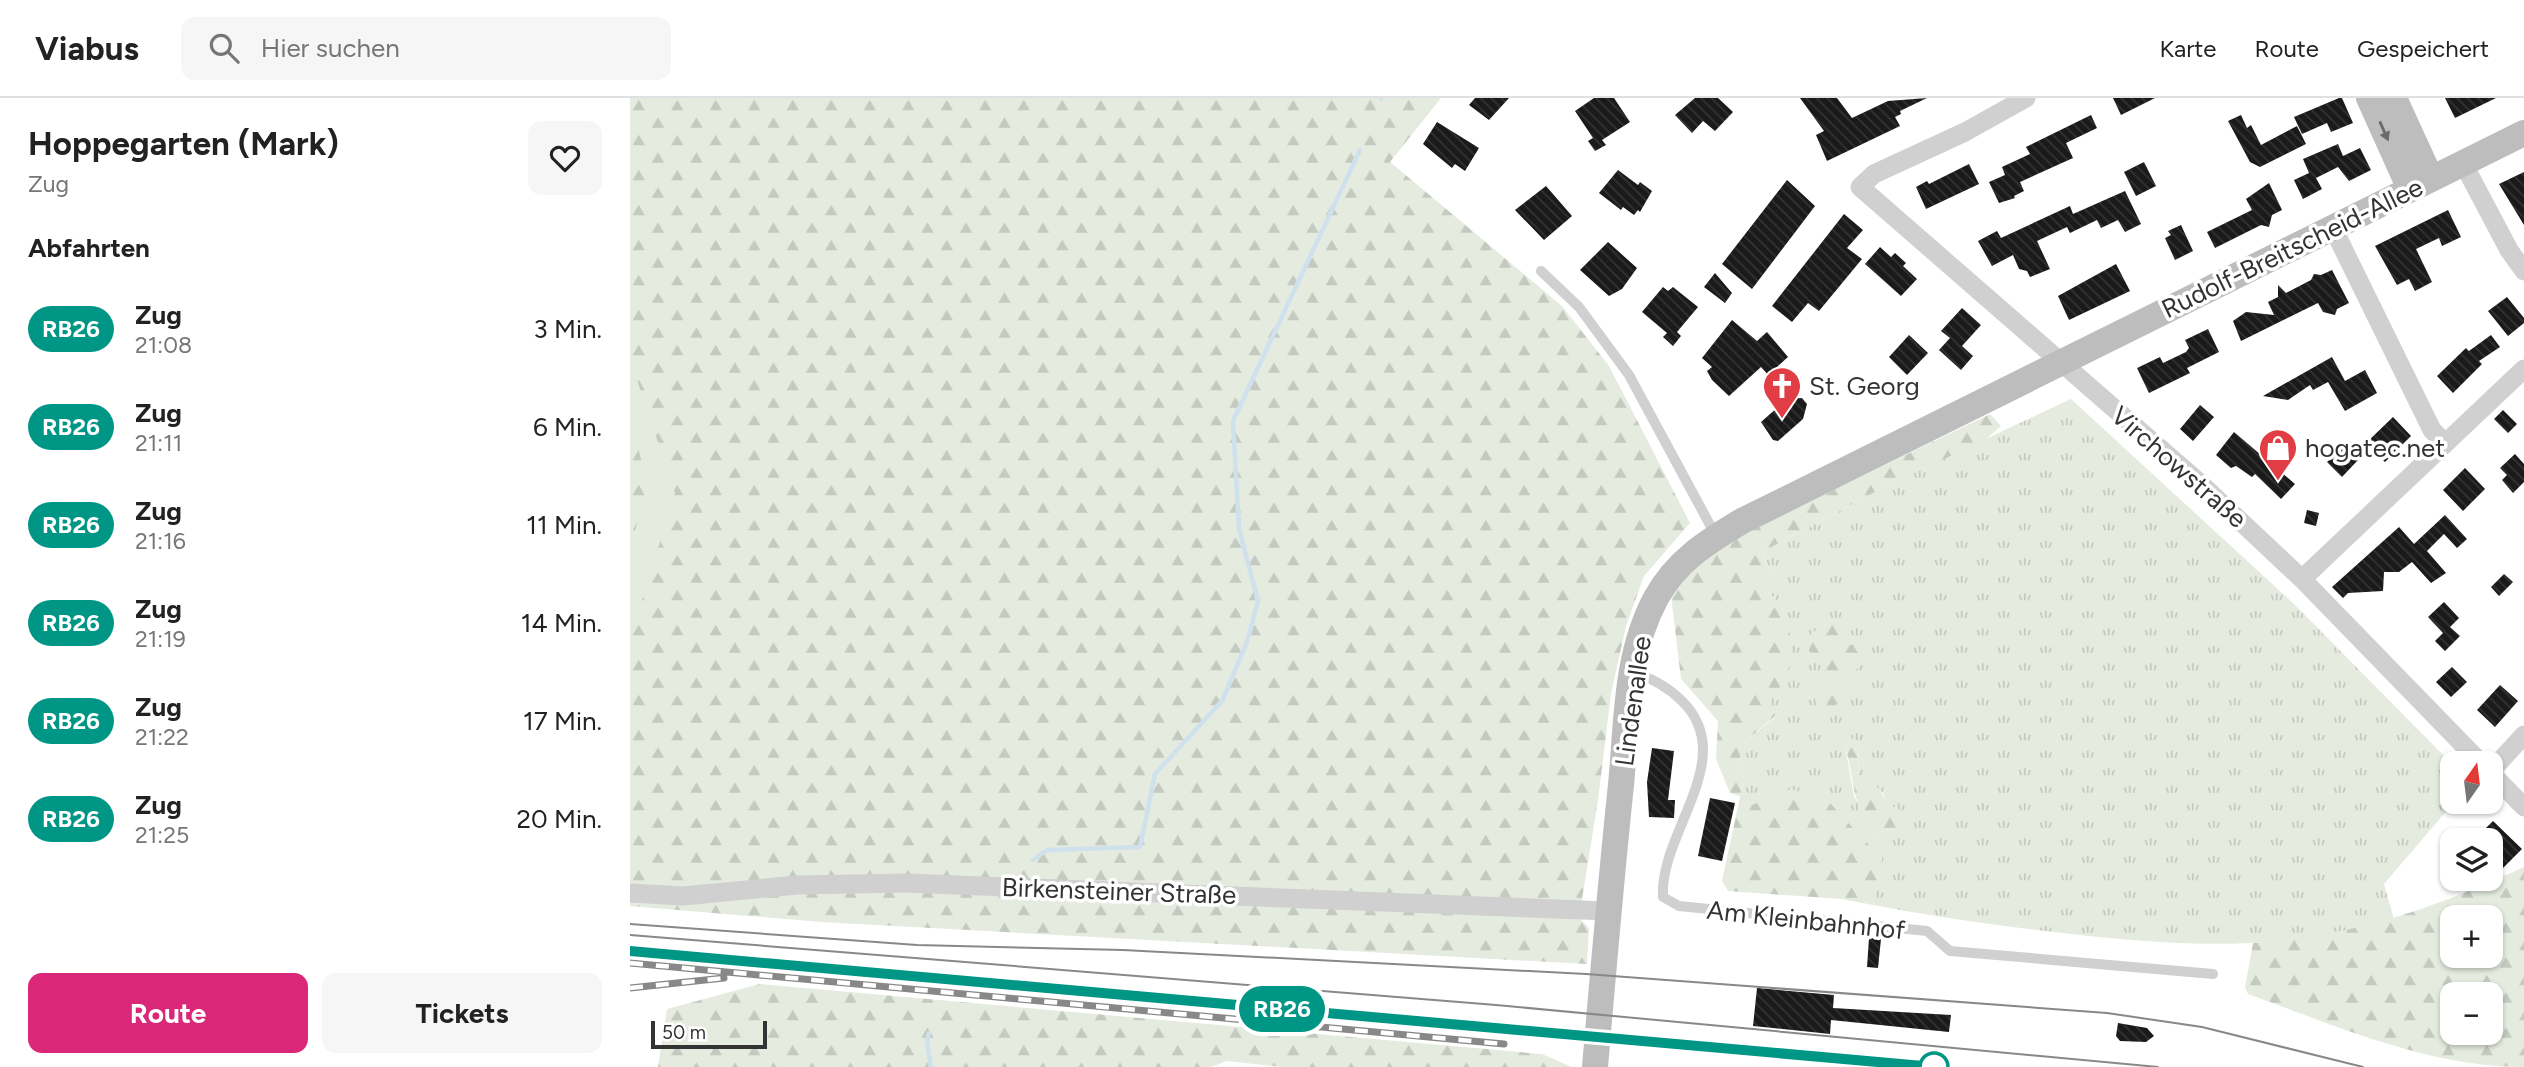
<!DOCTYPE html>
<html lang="de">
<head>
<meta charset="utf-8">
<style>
  body { margin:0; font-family:Figtree,sans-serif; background:#f6f6f6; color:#222; height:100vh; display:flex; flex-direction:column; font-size:26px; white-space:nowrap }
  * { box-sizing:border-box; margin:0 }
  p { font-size:23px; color:#767676 }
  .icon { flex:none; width:38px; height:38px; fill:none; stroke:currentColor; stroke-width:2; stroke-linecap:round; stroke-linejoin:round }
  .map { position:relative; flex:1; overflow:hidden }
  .sheet { display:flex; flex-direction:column; background:#fff; width:630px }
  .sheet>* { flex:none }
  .badge { padding:0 14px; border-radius:23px; font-size:24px; line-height:46px }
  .needle { width:46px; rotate:14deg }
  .buttons { position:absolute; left:1810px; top:653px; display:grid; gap:14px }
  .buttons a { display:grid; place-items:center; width:63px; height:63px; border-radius:14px; background:#fff; box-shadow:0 2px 5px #0004; font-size:35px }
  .scale { position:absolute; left:21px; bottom:18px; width:116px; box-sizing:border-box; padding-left:7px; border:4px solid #333; border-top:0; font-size:19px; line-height:24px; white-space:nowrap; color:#333; -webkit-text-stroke:5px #fff; paint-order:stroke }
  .map>.badge { position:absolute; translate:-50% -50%; box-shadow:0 0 0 4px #fff }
  h2 { padding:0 28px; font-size:26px; line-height:63px }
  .round { display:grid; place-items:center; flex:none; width:74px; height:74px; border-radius:14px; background:#f6f6f6 }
  .summary { display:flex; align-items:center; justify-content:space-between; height:119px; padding:0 28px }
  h1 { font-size:33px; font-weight:700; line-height:52px }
  .primary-button { display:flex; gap:14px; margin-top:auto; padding:14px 28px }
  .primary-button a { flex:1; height:80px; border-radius:14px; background:#db2777; color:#fff; font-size:28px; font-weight:700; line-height:80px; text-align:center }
  .primary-button a+a { background:#f6f6f6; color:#222 }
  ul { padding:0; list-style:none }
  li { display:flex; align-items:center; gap:21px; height:98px; padding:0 28px }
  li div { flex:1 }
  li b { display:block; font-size:26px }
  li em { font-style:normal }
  li .badge { min-width:77px; font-weight:700; text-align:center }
  header { display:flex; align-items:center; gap:42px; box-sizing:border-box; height:98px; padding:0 35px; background:#fff; border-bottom:2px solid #e0e0e0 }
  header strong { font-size:33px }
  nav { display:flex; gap:38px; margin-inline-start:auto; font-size:24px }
  .search { width:490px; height:63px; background:#f6f6f6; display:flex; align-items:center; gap:18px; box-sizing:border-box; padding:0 24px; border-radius:14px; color:#767676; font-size:26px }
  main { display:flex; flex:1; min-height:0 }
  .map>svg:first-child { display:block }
</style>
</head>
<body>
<header>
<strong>Viabus</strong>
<div class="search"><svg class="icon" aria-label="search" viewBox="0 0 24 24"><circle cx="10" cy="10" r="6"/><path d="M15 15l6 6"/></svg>Hier suchen</div>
<nav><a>Karte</a><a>Route</a><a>Gespeichert</a></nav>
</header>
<main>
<section class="sheet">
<div class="summary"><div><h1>Hoppegarten (Mark)</h1><p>Zug</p></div><a class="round"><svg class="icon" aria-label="heart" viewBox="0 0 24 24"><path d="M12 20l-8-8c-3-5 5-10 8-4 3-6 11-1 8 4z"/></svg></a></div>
<h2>Abfahrten</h2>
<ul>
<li><span class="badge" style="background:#009686;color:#fff">RB26</span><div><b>Zug</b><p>21:08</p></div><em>3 Min.</em></li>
<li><span class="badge" style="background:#009686;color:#fff">RB26</span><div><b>Zug</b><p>21:11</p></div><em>6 Min.</em></li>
<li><span class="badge" style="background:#009686;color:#fff">RB26</span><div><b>Zug</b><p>21:16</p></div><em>11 Min.</em></li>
<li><span class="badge" style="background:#009686;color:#fff">RB26</span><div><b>Zug</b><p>21:19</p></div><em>14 Min.</em></li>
<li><span class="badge" style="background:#009686;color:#fff">RB26</span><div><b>Zug</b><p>21:22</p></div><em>17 Min.</em></li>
<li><span class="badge" style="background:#009686;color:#fff">RB26</span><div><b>Zug</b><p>21:25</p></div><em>20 Min.</em></li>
</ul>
<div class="primary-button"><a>Route</a><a>Tickets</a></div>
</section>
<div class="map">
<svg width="1894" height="969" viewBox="0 0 1894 969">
  <defs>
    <pattern id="grass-tufts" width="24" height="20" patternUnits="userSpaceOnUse" patternTransform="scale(1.75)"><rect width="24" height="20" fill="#e5ebdf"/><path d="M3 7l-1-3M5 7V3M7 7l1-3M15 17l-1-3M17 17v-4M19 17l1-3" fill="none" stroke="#c5cac0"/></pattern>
    <pattern id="forest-firs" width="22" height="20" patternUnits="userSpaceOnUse" patternTransform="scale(1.75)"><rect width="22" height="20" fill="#e5ebdf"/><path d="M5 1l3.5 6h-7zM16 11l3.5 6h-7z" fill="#c5cac0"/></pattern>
    <pattern id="building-back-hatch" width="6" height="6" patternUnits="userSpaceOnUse" patternTransform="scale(1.75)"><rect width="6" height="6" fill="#1a1a1a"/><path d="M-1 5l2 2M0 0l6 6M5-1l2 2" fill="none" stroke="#333"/></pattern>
  </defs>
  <rect width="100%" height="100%" fill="#fff"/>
  <path fill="url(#grass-tufts)" fill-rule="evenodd" d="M1441,301L1664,506L1822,666L1819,710L1754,786L1764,821C1651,855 1547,848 1432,835C1368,828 1306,819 1243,807L1252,760L1132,704L1107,713L1113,684L1109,649L1145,619L1138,596L1158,519L1137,491L1141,476L1132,454L1262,385ZM1228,643L1229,677L1253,695L1267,731L1243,735L1224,698L1215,648Z"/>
  <path fill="url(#forest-firs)" fill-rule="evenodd" d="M0,0H811L760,64L932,208L979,268L1060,425L1014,478L996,528L981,596L968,702L949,820L959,830L957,866L192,824L0,808Z
    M1360,316L1371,328L1355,342L1262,385L1132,454L1141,476L1137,491L1158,519L1163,561L1154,586L1139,597L1145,618L1109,649L1113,684L1110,698L1100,695L1086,661L1088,623L1051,581L1041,497L1052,477L1084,450Z
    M1208,522L1215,530L1214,548L1226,546L1234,556L1229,570L1219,574L1210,571L1208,579L1215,584L1213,599L1198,616L1188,611L1184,598L1196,579L1189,557L1179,554L1180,537L1197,524Z
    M1220,639L1228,643L1229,677L1245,686L1259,706L1274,714L1273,726L1267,731L1243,735C1222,710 1224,677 1215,648Z
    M1161,691L1198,703L1252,761L1243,807L1212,801L1098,793L1092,783L1107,713Z
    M1894,769V969C1798,969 1707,928 1618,896L1615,889L1623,845C1727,837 1800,812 1894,769ZM1860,819V858H1822V819ZM1860,896V934H1822V896Z
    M130,886L912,956L942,969H651L597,963L581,969H28L37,911Z"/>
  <path fill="#e5ebdf" d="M0,261L45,395L0,541V453L17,386L0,317Z"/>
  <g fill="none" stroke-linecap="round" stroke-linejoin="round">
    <path stroke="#cfe1ed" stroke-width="4.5" d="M751,1V0
      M403,762L417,752L510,749L525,676L592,603L617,544L628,503L609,431L603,323L730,52
      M299,935L297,944L301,969"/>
  </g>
  <path fill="url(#building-back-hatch)" d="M845,0H879L859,22L839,7Z
    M964,0H984L1000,24L972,42L976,47L965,53L958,43L963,40L945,13Z
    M1065,0H1088L1103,14L1085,33L1073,23L1062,35L1045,17Z
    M1170,0H1207L1222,20L1258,3L1297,0L1270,13L1271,16L1265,19L1270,28L1197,63L1186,37L1194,33Z
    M1483,0H1525L1491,17Z
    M1709,0H1712L1723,25L1701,34L1697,25L1672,36L1664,19Z
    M1815,0H1866L1825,20Z
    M1461,17L1467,30L1436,45L1443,60L1390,84L1394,93L1384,98L1385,100L1369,105L1359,84L1375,77L1372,69L1400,56L1396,49Z
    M1611,17L1617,30L1621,27L1631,47L1667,28L1676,46L1630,69L1620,64L1598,23Z
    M807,24L849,50L835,73L825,66L822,70L793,46Z
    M1708,46L1713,58L1730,50L1741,72L1719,83L1708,69L1686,80L1692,91L1673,101L1664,82L1679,75L1673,61Z
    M1514,64L1526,88L1506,98L1494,74Z
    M1339,66L1349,86L1296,111L1286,89L1297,83L1299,86Z
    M988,72L1008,87L1010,84L1022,93L1010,114L1008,112L1004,117L993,109L991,112L969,95Z
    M1894,74V127L1869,86Z
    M1157,82L1185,108L1122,191L1092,166Z
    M1639,85L1652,112L1642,117L1639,129L1631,127L1585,150L1577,134L1622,112L1616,101Z
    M916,88L942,118L914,142L885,112Z
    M1495,93L1511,126L1495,134L1488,122L1471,130L1467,122L1440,135L1437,129L1407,143L1420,171L1400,179L1397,173L1389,171L1383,157L1362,168L1348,143L1367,133L1371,140L1440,108L1443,116Z
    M1818,112L1831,139L1812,148L1809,140L1786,151L1802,184L1785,193L1779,181L1767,187L1745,148Z
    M1214,116L1233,132L1217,150L1232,161L1189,213L1178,205L1162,224L1142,208Z
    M1551,127L1563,153L1545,162L1535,140L1541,137L1538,133Z
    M978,144L1007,170L992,191L979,198L950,172Z
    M1250,149L1261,159L1265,155L1276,165L1273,168L1287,181L1271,198L1235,166Z
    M1486,166L1500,193L1439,222L1428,198Z
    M1702,172L1719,205L1707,211L1705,217L1693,214L1688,205L1611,243L1603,223L1616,214L1644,217L1638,204L1648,199V187L1656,195L1681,182L1684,176L1691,177Z
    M1085,175L1102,195L1095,205L1074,189Z
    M1033,189L1038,193L1043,189L1068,209L1047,234L1051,238L1043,248L1033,239L1037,235L1012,214Z
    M1877,199L1894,220V225L1878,238L1858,213Z
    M1332,210L1351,227L1332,248L1343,258L1331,272L1309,252L1320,240L1311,233Z
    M1102,222L1127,243L1137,234L1158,259L1138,277L1131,269L1099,298L1082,282L1077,273L1082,269L1072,260Z
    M1578,231L1589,254L1557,270L1560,275L1519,295L1507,270L1530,259L1533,265L1556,254L1559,250L1555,242Z
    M1279,237L1298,255L1277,277L1259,259Z
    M1861,237L1870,249L1849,263L1852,266L1823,295L1807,278L1836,250L1839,253Z
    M1702,259L1715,283L1735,272L1747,295L1715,313L1698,284L1683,292L1680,287L1658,302L1633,298Z
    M1172,300L1177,306L1173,321L1148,343L1143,342L1131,324L1157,301Z
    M1570,307L1584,319L1563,343L1550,331Z
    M1873,312L1887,326L1878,335L1864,321Z
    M1763,319L1781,338L1755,364L1736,345Z
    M1604,334L1665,386L1651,401L1625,376L1622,379L1606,368L1601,370L1586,357Z
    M1714,348L1728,362L1712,379L1697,364Z
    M1885,356L1894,366V384L1883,395L1872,382L1877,377L1870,370Z
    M1835,370L1855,391L1833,413L1813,392Z
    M1677,412L1689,415L1686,428L1674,425Z
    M1815,417L1837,441L1827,450L1814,436L1797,453L1816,475L1801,485L1782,464L1769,474H1754L1753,493L1718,495L1713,500L1702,489L1769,429L1784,446Z
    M1874,476L1883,484L1869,498L1861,489Z
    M1814,504L1829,520L1820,529L1830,538L1815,553L1805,543L1813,535L1798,519Z
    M1822,569L1837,584L1821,599L1806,584Z
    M1870,587L1888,603L1865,629L1847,612Z
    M1022,650L1044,653L1038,702H1045L1044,720L1019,719L1017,684Z
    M1080,700L1105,705L1092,763L1068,758Z
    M1863,723L1892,751L1873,770L1860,758V742H1844Z
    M1239,840L1251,841L1248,870L1237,869Z
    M1127,890L1204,897L1203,910L1321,917L1319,934L1201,922L1200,936L1123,928Z
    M1488,925L1517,930L1524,938L1516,944L1490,943L1486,938Z"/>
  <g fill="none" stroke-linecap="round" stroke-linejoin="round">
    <path stroke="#d0d0d0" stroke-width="10" d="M911,173L949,209L999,277L1086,438
      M1002,574C1022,580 1037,588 1052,603C1110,660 1029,735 1033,799L1049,808L1297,833L1320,853L1583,876"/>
    <path stroke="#d0d0d0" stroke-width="19" d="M1396,0L1335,34L1244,76L1230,89L1572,387L1672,481L1851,665
      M1833,65L1879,152L1894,173
      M1703,130L1802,332L1815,345
      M1672,481L1894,271
      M1894,637L1860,674L1894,709
      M0,795L53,798L167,787L277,785L978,813"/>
    <path stroke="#bdbdbd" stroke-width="26" d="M1739,0L1780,91
      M1764,0L1801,81
      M965,969C973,875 981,781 991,687C997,624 995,557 1026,500C1046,463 1077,444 1112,423L1894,35"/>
    <path stroke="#888" stroke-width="2" d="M0,826L287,847L493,852L956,876L1477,915L1572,929L1733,969
      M0,837L866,907L1528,969"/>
    <defs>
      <path id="rail" d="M0,853L1304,969
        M0,865L874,946
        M0,890L94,880"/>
    </defs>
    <use href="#rail" stroke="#888" stroke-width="7"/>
    <use href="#rail" stroke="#fff" stroke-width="4.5" stroke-dasharray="13" stroke-linecap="butt"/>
  </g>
  <defs><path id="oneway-solid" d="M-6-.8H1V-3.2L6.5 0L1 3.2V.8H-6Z" transform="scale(1.75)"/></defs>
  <use fill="#6a6a6a" href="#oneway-solid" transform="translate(1754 33) rotate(66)"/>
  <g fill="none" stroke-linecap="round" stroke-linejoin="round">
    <defs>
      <path id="line" d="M0,853L1304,969"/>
    </defs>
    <use href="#line" stroke="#fff" stroke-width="16"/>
    <use href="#line" stroke="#009686" stroke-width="10"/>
  </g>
  <defs>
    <symbol id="church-pin" viewBox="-11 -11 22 30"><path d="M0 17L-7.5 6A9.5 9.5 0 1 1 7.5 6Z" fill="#e13d44" stroke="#fff"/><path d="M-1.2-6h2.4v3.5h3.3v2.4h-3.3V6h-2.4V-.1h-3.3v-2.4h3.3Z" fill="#fff"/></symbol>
    <symbol id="shop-pin" viewBox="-11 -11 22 30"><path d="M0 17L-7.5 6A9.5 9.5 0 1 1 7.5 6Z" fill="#e13d44" stroke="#fff"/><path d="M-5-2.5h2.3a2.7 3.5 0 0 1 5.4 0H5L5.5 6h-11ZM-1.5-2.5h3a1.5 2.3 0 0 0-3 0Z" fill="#fff"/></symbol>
  </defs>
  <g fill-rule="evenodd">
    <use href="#church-pin" x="1130" y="266" width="44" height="60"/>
    <use href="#shop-pin" x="1626" y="328" width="44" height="60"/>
  </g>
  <circle fill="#fff" stroke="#009686" stroke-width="3.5" cx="1304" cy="969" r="14"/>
  <g text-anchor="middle" stroke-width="7" stroke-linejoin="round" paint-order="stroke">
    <g font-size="26" fill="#333" stroke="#fff">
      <text transform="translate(1662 150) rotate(-26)" y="9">Rudolf-Breitscheid-Allee</text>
      <text transform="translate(1549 369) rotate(41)" y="9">Virchowstraße</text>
      <text transform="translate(1003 603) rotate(-82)" y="9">Lindenallee</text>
      <text transform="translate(489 793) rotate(2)" y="9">Birkensteiner Straße</text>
      <text transform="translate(1176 822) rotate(6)" y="9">Am Kleinbahnhof</text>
    </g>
    <g font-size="26" fill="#333" stroke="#fff" text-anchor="start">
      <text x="1179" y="297">St. Georg</text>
      <text x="1675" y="359">hogatec.net</text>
    </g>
  </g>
</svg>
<div class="buttons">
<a><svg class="needle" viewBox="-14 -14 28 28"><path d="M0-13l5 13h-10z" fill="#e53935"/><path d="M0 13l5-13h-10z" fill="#767676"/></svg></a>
<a><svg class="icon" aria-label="layers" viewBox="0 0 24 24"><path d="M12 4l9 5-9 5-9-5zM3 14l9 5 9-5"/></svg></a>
<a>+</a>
<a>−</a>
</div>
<div class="scale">50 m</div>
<b class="badge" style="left:652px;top:911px;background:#009686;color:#fff">RB26</b>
</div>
</main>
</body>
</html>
